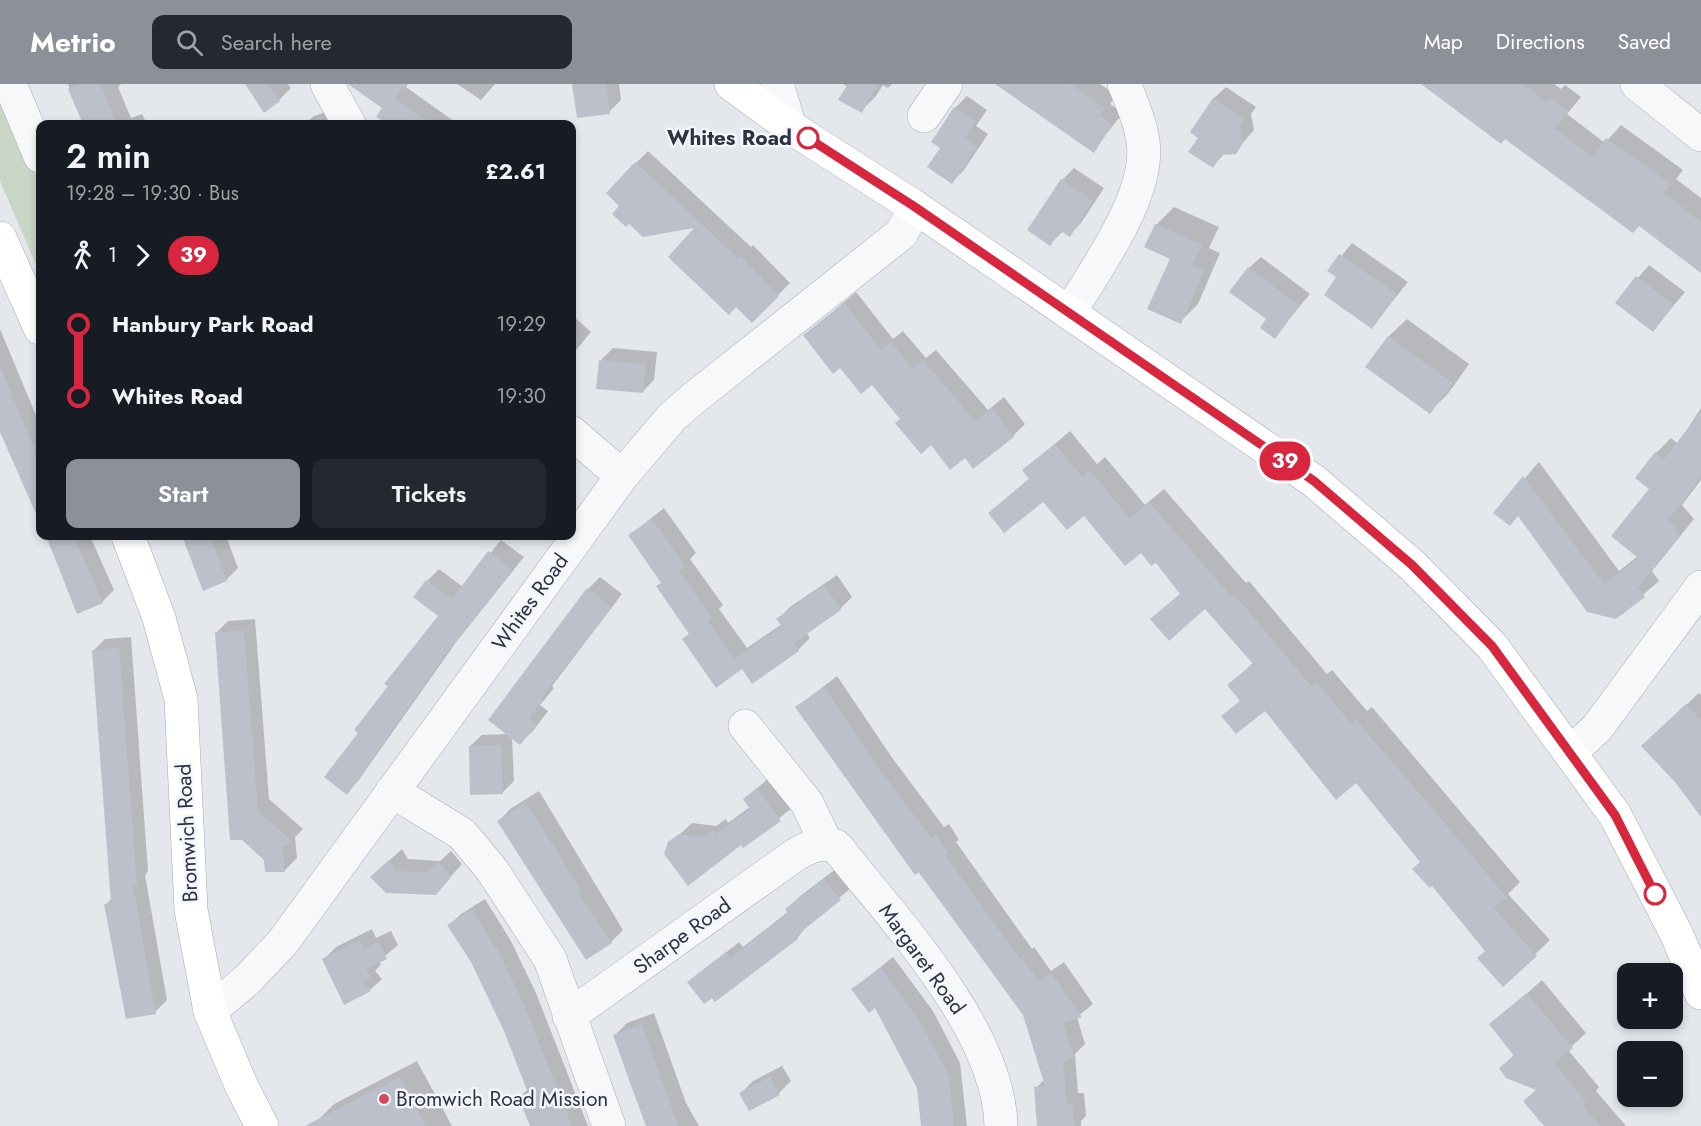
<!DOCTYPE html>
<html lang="en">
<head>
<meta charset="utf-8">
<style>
  body { margin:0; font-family:Jost,sans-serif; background:#242831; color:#f1f3f6; height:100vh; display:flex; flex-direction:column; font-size:22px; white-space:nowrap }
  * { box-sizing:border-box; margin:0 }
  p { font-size:20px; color:#9ea1a6 }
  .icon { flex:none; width:33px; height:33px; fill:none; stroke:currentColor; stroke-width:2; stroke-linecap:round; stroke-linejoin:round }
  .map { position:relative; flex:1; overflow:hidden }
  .side { position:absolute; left:36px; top:36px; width:540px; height:420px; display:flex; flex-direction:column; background:#171b24; border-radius:12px; box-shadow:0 3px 9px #0003 }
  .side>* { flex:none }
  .badge { padding:0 12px; border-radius:20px; font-size:21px; line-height:39px }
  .buttons { position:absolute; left:1617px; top:879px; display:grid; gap:12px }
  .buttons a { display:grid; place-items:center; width:66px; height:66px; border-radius:12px; background:#171b24; box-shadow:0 3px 9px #0003; font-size:30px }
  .map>.badge { position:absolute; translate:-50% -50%; box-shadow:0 0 0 3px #fff }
  .legs { display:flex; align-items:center; gap:9px; height:66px; padding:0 30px; font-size:20px }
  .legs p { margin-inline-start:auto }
  .headline { display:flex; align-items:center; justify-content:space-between; height:102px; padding:0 30px }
  h1 { font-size:33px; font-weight:600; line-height:45px }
  .action { display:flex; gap:12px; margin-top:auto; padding:12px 30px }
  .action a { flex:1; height:69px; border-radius:12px; background:#8c9099; color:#fff; font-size:24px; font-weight:600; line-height:69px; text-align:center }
  .action a+a { background:#242831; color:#f1f3f6 }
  ul { padding:0 30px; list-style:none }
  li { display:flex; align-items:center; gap:21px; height:72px; font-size:22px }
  li i { display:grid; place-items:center; width:9px; height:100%; margin:0 8px; background:currentColor }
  li i::after { content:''; width:15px; height:15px; margin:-8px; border:4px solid; border-radius:50%; background:#171b24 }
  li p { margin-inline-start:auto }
  li:first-child i { background:linear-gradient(#0000 50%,currentColor 0) }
  li:last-child i { background:linear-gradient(currentColor 50%,#0000 0) }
  header { display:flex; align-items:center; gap:36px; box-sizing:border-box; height:84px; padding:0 30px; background:#8c9099; color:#fff }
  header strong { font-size:28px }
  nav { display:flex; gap:33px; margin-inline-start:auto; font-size:21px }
  .search { width:420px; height:54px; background:#242831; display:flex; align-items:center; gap:15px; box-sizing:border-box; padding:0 21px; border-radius:12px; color:#9ea1a6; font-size:22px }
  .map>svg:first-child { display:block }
</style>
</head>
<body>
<header>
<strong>Metrio</strong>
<div class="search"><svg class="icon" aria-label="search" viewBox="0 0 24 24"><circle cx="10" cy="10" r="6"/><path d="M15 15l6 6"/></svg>Search here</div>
<nav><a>Map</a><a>Directions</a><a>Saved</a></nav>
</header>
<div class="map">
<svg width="1701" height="1042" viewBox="0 0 1701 1042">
  <rect width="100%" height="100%" fill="#e4e7ec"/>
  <path fill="#c9d6c5" d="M0,8L40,100V190L0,97Z"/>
  <path fill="#0003" d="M68,0H121L118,3L131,34L142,30L147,40H85Z
    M246,0H288L291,4L279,16Z
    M370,0H408L406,3L458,40H390L378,32L384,23Z
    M457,0H495L481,16Z
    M574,0H619L621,16L609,28Z
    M843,0H892L888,4L883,1L876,12L861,27L848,3Z
    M997,0H1100L1116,11L1110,20L1123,29L1093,67Z
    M1424,0H1554L1561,5L1565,1L1581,13L1567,30L1605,59L1621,41L1683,86L1676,95L1701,114V185L1640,140Z
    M1226,3L1256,23L1251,30L1254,46L1235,68L1224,70L1213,82L1200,53L1192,48L1214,14Z
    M967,12L987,26L976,42L988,50L964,86L952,98L942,64L955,24Z
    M342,23L347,40H305L314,32Z
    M648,67L751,163L753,161L790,199L752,237L698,142L621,122L636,79Z
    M1074,84L1104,104L1081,139L1069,151L1063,147L1050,160L1062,96Z
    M1174,123L1219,143L1209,164L1220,169L1198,220L1180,238L1172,174L1156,141Z
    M1352,159L1408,198L1372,243L1338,193L1329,187Z
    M1261,173L1310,210L1274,253L1249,184Z
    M1649,181L1685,208L1653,246L1617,219Z
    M856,208L893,255L903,247L926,274L936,266L988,326L1004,313L1025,340L1013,352L965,372L932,359L902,334L873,298L841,282L805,251Z
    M572,231L591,248L572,271Z
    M1407,235L1469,280L1447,311L1429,328L1367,283L1389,252Z
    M0,245L40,341V435L0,344Z
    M613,264L657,268L654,296L642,308L601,276Z
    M1701,324V396L1682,421L1694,435L1652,487L1659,497L1616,534L1519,431L1495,428L1539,378L1619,487L1638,472L1656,369L1671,354L1678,360Z
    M1070,347L1097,380L1105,373L1145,421L1164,405L1246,499L1249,497L1327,590L1332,586L1367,627L1372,623L1520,798L1508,810L1550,856L1503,901L1487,866L1422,777L1356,696L1265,625L1223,632L1241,616L1229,601L1253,579L1205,523L1152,535L1181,509L1156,477L1084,430L1043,416L990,429L1030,394L1024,386Z
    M664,424L696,469L690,475L723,521L719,525L747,564L782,540L778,535L790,523L837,491L852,513L840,525L806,548L810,554L798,566L742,583L690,549L663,498L630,451Z
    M48,452H90L114,506L102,518L78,528Z
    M184,452H226L238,484L226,496L204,505Z
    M501,456L524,473L457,557L358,697L347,709L360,649L441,532L427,497L439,485L463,503Z
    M600,493L622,510L552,602L554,604L540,621L548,627L532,648L520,659L512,653L514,697L502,709L470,662L482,651L507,650L490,636L588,505Z
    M255,535L269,715L303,745L295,753L297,774L285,786L265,776L216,549L228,537Z
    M131,553L148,787L145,791L167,916L155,928L106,821L112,814L93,567L105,555Z
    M837,592L893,675L944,743L949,740L959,756L956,758L1032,865L1034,863L1051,887L1064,878L1093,920L1077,933L1085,960L1075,970L1078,1009H1084L1086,1032L1081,1037V1042H1039L1036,1004L1044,996L1024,931L797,623Z
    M1699,609L1701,611V730L1655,650Z
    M770,693L792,724L744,762L741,759H670L692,739L716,742L726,735L728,739L750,723L745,715Z
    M539,707L623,846L611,858L499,737L510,725Z
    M402,765L408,775L440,777L451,767L462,780L436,809L384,781Z
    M837,784L852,803L808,841L797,854L689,898L739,858L743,863L789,827L787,825L799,813Z
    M485,815L511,857L536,909L588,1042H531L520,1013L528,1005L506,946L473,877L449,841L461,830Z
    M372,845L376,854L391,847L398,861L379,877L381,880L375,887L382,895L370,906L324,875L336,863Z
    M893,873L933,927L960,979L967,1042H922L918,1003L876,922L853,905Z
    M1542,896L1586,949L1568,966L1599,1003L1596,1007L1626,1042H1546L1537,1005L1501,984L1515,970L1491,941Z
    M654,929L686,1019L699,1042H647L615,951L627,939Z
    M417,977L452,1042H320L317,1037L334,1020Z
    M782,982L791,997L779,1009H741L753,997Z"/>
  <path fill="#bbc0ca" d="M79,0H100L115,35L102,40H83L68,5Z
    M245,0H268L280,17L264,29Z
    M348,0H406L395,15L432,40H388L376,33L382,24Z
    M572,0H606L610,30L577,34Z
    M848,0H878L862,29L838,16Z
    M995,0H1071L1105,24L1100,32L1112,41L1094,69Z
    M1421,0H1523L1547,18L1550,13L1568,27L1555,44L1592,73L1606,54L1671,100L1664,109L1701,138V189L1639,142L1633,149L1505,55L1501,60Z
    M1213,14L1245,35L1240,43L1243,59L1236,70L1221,71L1213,84L1188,68L1198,54L1190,48Z
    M954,23L976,38L965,54L977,63L952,100L927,83L940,64L931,58Z
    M635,78L738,174L740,172L779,212L752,239L736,223L729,231L668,173L694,144L643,153L629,140L626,143L612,130L619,122L606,109Z
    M1061,95L1093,117L1070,153L1060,147L1050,162L1027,146Z
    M1155,140L1202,161L1192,182L1204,187L1181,240L1147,225L1170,175L1144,163Z
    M1339,170L1397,210L1372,245L1324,211L1336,193L1327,187Z
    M1248,183L1299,222L1275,255L1260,244L1266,235L1229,208Z
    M1636,192L1674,221L1653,248L1615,219Z
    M844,219L881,266L891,258L913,285L923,276L975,337L992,324L1014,353L973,385L965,374L950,386L931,361L921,370L895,339L900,335L872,301L861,310L840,284L833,290L803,251Z
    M1388,252L1453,299L1430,330L1365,283Z
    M599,276L646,280L643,309L596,305Z
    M0,283L40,378V439L0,348Z
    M1701,328V393L1668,436L1677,443L1675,446L1680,451L1638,503L1645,513L1616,535L1587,528L1518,432L1510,442L1493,429L1523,392L1604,500L1638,474L1611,452L1649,405L1635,394L1655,368L1664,375Z
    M1055,360L1082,393L1090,387L1130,434L1149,418L1231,512L1234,510L1312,603L1317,599L1352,640L1356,636L1433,725L1507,814L1494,824L1537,872L1503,903L1477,874L1485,867L1432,802L1430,804L1412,785L1420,778L1356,699L1336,716L1265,627L1236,650L1221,632L1240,617L1227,601L1253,580L1205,525L1169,557L1150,535L1180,510L1156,479L1151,482L1141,469L1125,482L1084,432L1067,446L1043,418L1004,449L988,429L1029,395L1022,386Z
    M652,435L685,482L679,487L712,534L708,537L734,575L782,542L776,535L824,501L841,526L794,559L799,567L752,600L742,585L716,604L682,555L689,550L656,502L661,499L628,451Z
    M46,452H73L103,519L77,530Z
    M182,452H210L227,497L203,507Z
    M488,467L513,486L445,571L347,711L324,693L358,649L354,646L388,602L384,600L438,532L413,513L426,496L452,515Z
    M587,504L612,523L541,614L543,616L529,634L537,640L520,661L488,636Z
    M244,547L258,727L292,757L283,764L285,788H265L264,776L242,756H230L215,548Z
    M119,564L137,801H133L156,930L126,935L104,820L111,819L92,566Z
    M824,603L881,687L931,754L936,751L948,769L945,771L1020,875L1022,874L1039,898L1051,889L1082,933L1063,939L1074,973L1063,977L1067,1020H1072L1075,1042H1037L1034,1003L1045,1002L1023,931L919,788L915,791L795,623Z
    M1686,620L1701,636V733L1675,698L1641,662Z
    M501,661L503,710L470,711L469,662Z
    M757,704L781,737L743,764L741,761L688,802L664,770L668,758L679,750L703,753L713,746L716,750L750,725L743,715Z
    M526,718L582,808L579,810L612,859L586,876L497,737Z
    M389,776L396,787L426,788L438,778L451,793L436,811L386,809L370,793Z
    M824,795L841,816L796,852L798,855L715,918L712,914L704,920L687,898L726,868L730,874L788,829L785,825Z
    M472,825L499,869L524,921L572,1042H530L518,1013L528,1009L504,947L471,878L447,841Z
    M360,856L364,865L379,857L387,875L366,885L370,893L364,900L371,907L344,921L322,875Z
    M881,884L921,939L949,992L954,1042H921L917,1004L875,924L869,929L851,905Z
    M1527,909L1573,964L1554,979L1586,1018L1582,1021L1600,1042H1544L1523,1017L1536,1006L1506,994L1499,984L1514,972L1489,940Z
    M642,940L662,997L678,1042H646L633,1007L613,951Z
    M399,993L426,1042H305Z
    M770,993L780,1011L749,1027L739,1009Z"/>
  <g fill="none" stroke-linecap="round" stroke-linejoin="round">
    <defs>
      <path id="minor" d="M10,0L40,72
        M327,0L349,40
        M777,0L790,43
        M1637,0L1701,51
        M924,32L946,0
        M1069,229C1096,185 1151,110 1143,57C1140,37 1132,18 1124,0
        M572,349L622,392
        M745,642L807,719L826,759
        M1570,669L1597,644L1701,503
        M392,707L462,750L492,786L550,875L609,1042
        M210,927L247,896L283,858L622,392L672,333L694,314L902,149L915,123
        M569,932L795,771C809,763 820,757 836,762C894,836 999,945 1001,1042"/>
      <path id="major" d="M731,0L790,43L915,123L1314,397L1412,481L1492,562L1615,731L1677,851L1701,909
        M0,154L40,244
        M128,452L159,534L181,615L191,826L210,927L242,1003L262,1042"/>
    </defs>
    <use href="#minor" stroke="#a9aeb7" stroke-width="34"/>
    <use href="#major" stroke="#a3abb8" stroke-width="34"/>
    <use href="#minor" stroke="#f7f8fa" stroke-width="33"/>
    <use href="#major" stroke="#fff" stroke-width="33"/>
  </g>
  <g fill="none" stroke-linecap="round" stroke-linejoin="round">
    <defs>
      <path id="line-1" d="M808,54L915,123L1314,397L1412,481L1492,562L1615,731L1655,810"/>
    </defs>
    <use href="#line-1" stroke="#fff" stroke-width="14"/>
    <use href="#line-1" stroke="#d7263d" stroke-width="9"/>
  </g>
  <g fill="#fff" stroke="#d7263d" stroke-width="3">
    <circle cx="808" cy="54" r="10"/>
    <circle cx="1655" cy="810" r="10"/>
  </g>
  <circle fill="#d1495b" stroke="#f4f6f9" stroke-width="2" cx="384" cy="1015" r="6"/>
  <g text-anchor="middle" stroke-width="5" stroke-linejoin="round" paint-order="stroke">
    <g font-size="21" font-weight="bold" fill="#2b3445" stroke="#f4f6f9" text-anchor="end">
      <text x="792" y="61">Whites Road</text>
    </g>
    <g font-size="21" fill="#2b3445" stroke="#f4f6f9">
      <text transform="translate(530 518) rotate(-54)" y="7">Whites Road</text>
      <text transform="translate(187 749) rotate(-93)" y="7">Bromwich Road</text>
      <text transform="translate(682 852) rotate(-36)" y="7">Sharpe Road</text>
      <text transform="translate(922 875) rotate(54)" y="7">Margaret Road</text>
    </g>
    <g font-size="21" fill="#2b3445" stroke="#f4f6f9" text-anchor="start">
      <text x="396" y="1022">Bromwich Road Mission</text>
    </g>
  </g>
</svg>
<div class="buttons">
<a>+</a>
<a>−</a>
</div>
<b class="badge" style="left:1285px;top:377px;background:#d7263d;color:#fff">39</b>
<section class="side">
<div class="headline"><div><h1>2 min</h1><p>19:28 – 19:30 · Bus</p></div><b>£2.61</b></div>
<div class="legs"><svg class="icon" aria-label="walk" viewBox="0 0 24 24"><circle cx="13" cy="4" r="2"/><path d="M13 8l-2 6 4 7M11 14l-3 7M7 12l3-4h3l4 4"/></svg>1<svg class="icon" aria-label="forward" viewBox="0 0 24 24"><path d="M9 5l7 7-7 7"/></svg><b class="badge" style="background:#d7263d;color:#fff">39</b></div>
<ul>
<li><i style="color:#d7263d"></i><b>Hanbury Park Road</b><p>19:29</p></li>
<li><i style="color:#d7263d"></i><b>Whites Road</b><p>19:30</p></li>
</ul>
<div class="action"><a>Start</a><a>Tickets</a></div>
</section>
</div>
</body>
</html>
